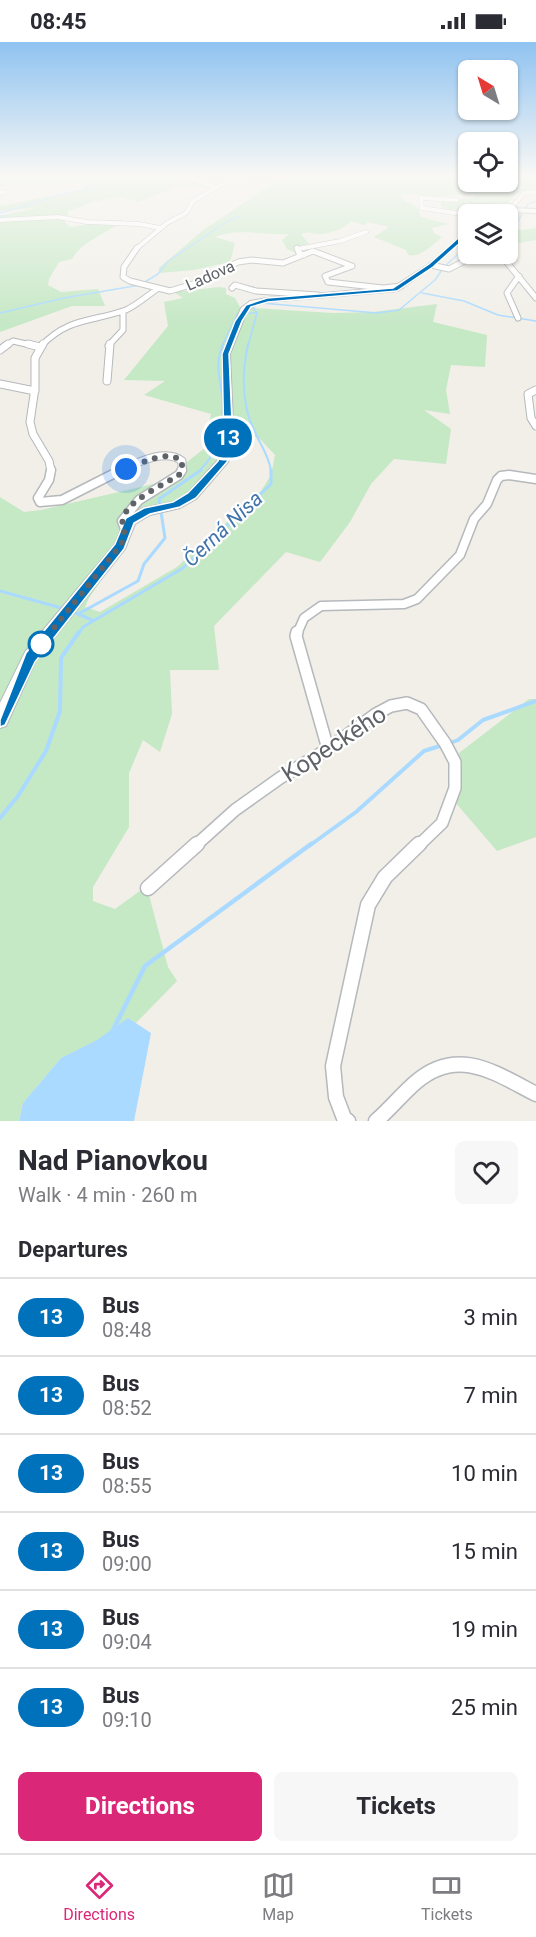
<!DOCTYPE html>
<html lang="en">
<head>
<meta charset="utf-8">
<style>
  body { margin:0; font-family:Roboto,sans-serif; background:#f7f7f7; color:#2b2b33; height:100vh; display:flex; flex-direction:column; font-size:22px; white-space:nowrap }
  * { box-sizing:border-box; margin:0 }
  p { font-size:20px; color:#7c7c81 }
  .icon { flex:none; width:33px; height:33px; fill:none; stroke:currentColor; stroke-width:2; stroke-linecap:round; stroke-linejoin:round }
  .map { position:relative; height:1079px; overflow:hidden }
  .details { display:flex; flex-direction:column; background:#fff; flex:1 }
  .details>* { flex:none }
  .badge { padding:0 12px; border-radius:20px; font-size:21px; line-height:39px }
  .needle { width:39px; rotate:322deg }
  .buttons { position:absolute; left:458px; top:18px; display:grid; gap:12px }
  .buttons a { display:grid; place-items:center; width:60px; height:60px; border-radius:9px; background:#fff; box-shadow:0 2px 4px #0004; font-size:30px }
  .you { position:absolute; width:30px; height:30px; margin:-15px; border:4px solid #fff; border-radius:50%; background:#1a73e8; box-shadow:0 0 0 9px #1a73e833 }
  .map>.badge { position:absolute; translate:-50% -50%; box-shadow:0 0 0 3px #fff }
  h2 { padding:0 18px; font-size:22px; line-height:54px }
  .round { display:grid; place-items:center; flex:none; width:63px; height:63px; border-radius:9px; background:#f7f7f7 }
  .overview { display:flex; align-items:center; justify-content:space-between; height:102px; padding:0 18px }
  h1 { font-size:28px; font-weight:700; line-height:45px }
  .button { display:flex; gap:12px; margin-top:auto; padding:12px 18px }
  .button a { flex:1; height:69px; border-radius:9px; background:#db2777; color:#fff; font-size:24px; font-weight:700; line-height:69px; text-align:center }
  .button a+a { background:#f7f7f7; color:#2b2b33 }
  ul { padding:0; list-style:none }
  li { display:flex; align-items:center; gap:18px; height:78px; padding:0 18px; border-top:2px solid #e1e1e2 }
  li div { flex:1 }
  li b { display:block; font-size:22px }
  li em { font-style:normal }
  li .badge { min-width:66px; font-weight:700; text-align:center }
  .status { display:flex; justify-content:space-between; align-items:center; height:42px; padding:0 30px; background:#fff; direction:ltr }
  .status svg { height:16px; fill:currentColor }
  .tab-bar { display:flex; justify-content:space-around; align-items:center; height:84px; border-top:2px solid #e1e1e2; background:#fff; font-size:16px; color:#7c7c81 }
  .tab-bar a { display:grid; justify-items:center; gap:3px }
  .tab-bar .current { color:#db2777 }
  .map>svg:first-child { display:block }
</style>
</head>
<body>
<div class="status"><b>08:45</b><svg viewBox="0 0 49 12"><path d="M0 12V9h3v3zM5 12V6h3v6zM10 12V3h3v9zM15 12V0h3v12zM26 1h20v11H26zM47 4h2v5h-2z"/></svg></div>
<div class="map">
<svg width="536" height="1079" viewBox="0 0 536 1079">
  <rect width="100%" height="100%" fill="#f1efe8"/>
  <path fill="#c5e8c5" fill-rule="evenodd" d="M5,133H179L211,145H177L138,160L121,155L92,160L67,170L69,172L65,179L68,184L72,185L110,178H122C107,193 82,198 72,217L59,220L49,237L48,243L61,250L98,247L105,264H72L0,290V174L35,166L0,169V164L76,149L90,142L13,141L0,146V134Z
    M302,133H468V140H507V133H536V149L515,152L508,162C496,160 487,164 475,163L466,173L453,172L441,164V159L471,156L476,152C460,150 444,156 428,155C415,153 416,150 400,153L406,159L418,166L421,175L448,182L432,186L434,191L442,195C432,203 421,216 408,213L406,208L374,195L389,185L368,180L364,183L351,179C346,186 329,192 320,192C313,192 309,189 301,192L309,202L295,205L298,212L287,207L282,198L289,192C263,193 238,186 215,195L235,201L230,220L194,228L159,231V226L202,189L278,138Z
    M507,184L521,188L536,186V198L507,203Z
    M219,245L226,246V252L235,256L240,265L333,271L373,270L437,262L433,280L487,293L485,325L451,323L446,348L450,372L424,368L451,387L446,422L394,417L371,442L350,480L320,520L286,510L214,584L219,628H170L172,672L160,710L143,698L129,731V785L93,845V859L115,867L151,841L149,853L168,925L177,939L136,981L128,976L98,998L61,1016L23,1061L19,1079H0V455L24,470L41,468L162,440L206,405L211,372L144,353L165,339L124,338L168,284L164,260L183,256L174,250ZM241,389L260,397L275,413L271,433L261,449L177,525L100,570L85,565L89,556L123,507L138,476C156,470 179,465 196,455C216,442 229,415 235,392Z
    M529,657H536V795L497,809L455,760L462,737L459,711Z"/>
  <path fill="#aadaff" d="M128,976L151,991L134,1079H19L23,1061L61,1016L97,998Z"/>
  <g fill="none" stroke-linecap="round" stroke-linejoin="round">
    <path stroke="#aadaff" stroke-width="1.5" d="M0,171C20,166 39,159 59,153C74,148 90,151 99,133
      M0,174H8
      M507,181L518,179L528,162L536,159
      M422,251L464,259L498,273L536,279
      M0,271L64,256L140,243L158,232L167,220L226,180L239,174
      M222,304L238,271H257
      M248,304L257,271L253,265L261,261L377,271L399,268L435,238L444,225L468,203"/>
    <path stroke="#aadaff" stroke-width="2" d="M248,302C242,331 241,363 255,390C261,404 269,414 271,429
      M199,429C219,411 224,380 222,354C220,331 214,326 223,302"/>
    <path stroke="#aadaff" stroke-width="3" d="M0,549L65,567
      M71,569L92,578
      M80,571L138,539L144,522L165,496L159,457L201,428
      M78,592L83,585L183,526L271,442V428"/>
    <path stroke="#aadaff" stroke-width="4" d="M450,701L458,698L483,678L536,659
      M0,776L18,754L46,709L60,669L61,616L79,590
      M309,804L356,770L424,709L443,703"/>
    <path stroke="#aadaff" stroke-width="4.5" d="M112,990L145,924L311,802"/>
    <defs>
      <path id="street-far5" d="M181,133L215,145
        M0,151L5,150
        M457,158L421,156L422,166L468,173
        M513,168L512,165L524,151L536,150
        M0,178L58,175L87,180L139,182L160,186
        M136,207L167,181L186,171L193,159L222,142L251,133
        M298,207L340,199L366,190"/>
      <path id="street-far4" d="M137,206L124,225L123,235L130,239L170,249L200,240L238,220L252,218L283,221L313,209L352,224L325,234L328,240L383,246L401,244
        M297,206L299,211L304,213
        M500,212L536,256
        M431,223L449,227L478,212
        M232,246L235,243L256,249L318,253
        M518,276L507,251L519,234
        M6,304L13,299L35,304
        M41,304C69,275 92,280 126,268C137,263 147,254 157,247
        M108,304L123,288V269"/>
      <path id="street-far3" d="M28,302L40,305
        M43,302L35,316V346L30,380L33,392L49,419L51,429
        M0,308L8,302
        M107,339L110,302
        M0,342L35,349
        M536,348L528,352L531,376L536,384
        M118,429C135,422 165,405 182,419V429"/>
      <path id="street-far2" d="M51,428L49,438L38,456L40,460L62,458L121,428
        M125,487L122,479L139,458L179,433L182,428
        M297,592L304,576L321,564L404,562L417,557L460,513L474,477L487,462L497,438L501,434L509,433L536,437"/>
      <path id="street-far1" d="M297,590L296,594L328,707
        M195,804L235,768L280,736L328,707L376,672L391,664L407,661L421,667L445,701L455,720V746L442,781L418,804"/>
      <path id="street" d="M148,846L197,802
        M348,1079L344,1076L336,1055L333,1024L368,863L385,835L419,802
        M376,1079C390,1067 402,1052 416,1040C458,1004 495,1031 536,1052"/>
      <path id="secondary" d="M509,166L536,167V171L509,170L494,172Z
        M468,188V193L433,224L398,249L267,260L256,263L247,269L230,312L234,403L228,420L196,457L180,466L150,473L135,482L125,507L35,620L6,684L0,686V661L25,610L115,502L126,476L143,466L173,460L188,451L217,419L224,403L222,312L241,266L250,259L267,256L393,245L429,222Z"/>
    </defs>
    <use href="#street-far5" stroke="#b5b8bc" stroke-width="5"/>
    <use href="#street-far4" stroke="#b5b8bc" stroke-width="7"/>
    <use href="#street-far3" stroke="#b5b8bc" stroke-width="9"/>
    <use href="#street-far2" stroke="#b5b8bc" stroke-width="11"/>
    <use href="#street-far1" stroke="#b5b8bc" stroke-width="14"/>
    <use href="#street" stroke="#b5b8bc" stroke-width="17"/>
    <use href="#secondary" stroke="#b6babf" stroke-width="2"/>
    <use href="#street-far5" stroke="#fff" stroke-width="4"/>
    <use href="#street-far4" stroke="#fff" stroke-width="5"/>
    <use href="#street-far3" stroke="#fff" stroke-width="7"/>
    <use href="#street-far2" stroke="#fff" stroke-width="8"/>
    <use href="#street-far1" stroke="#fff" stroke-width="11"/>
    <use href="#street" stroke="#fff" stroke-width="14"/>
    <use href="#secondary" fill="#fff" fill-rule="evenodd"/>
  </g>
  <linearGradient id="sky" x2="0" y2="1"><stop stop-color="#8fc3f1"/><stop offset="0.47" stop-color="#f9f8f5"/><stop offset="1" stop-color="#f9f8f5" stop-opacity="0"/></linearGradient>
  <rect width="536" height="284" fill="url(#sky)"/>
  <path fill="#0072bc" stroke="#fff" stroke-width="1.5" d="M466,189L471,191L433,225L397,249L268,260L251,265L242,279L229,312L233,403L227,420L196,456L180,465L150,472L134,481L124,507L35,620L5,683L0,685V678L26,611L115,502L126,476L144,466L173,460L188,451L218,419L224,403L222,312L235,279L246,263L267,256L393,246L429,222Z"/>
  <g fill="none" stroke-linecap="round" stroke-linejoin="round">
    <path stroke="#5f6368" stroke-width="6" stroke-dasharray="0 10.8" d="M41,602L120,504C129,487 120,488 123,477C127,458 164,443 179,433L182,429V419C166,407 143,421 126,427"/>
  </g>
  <circle fill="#fff" stroke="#0072bc" stroke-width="3" cx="41" cy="602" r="12"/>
  <g text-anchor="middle" stroke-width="4.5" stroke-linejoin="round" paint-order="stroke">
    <g font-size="16" fill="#5f6368" stroke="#fff">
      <text transform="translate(210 233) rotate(-24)" y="6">Ladova</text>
    </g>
    <g font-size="21" font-style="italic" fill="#4174aa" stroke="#fff">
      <text transform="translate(223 487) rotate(-43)" y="7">Černá Nisa</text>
    </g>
    <g font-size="24" fill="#5f6368" stroke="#fff">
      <text transform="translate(334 702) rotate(-33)" y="8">Kopeckého</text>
    </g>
  </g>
</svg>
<div class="buttons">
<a><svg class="needle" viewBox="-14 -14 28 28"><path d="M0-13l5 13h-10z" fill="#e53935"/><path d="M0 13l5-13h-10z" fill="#7c7c81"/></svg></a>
<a><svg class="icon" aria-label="locate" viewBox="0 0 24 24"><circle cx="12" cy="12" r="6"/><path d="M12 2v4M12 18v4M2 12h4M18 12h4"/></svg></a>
<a><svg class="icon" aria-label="layers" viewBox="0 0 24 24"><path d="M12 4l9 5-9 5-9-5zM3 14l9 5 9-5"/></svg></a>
</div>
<div class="you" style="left:126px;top:427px"></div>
<b class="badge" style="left:228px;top:396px;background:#0072bc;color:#fff">13</b>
</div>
<section class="details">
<div class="overview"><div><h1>Nad Pianovkou</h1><p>Walk · 4 min · 260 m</p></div><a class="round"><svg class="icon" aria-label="heart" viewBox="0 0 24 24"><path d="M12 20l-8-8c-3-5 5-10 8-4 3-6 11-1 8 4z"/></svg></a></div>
<h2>Departures</h2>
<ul>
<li><span class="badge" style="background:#0072bc;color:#fff">13</span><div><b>Bus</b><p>08:48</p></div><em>3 min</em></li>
<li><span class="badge" style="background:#0072bc;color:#fff">13</span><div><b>Bus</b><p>08:52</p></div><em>7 min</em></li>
<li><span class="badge" style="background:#0072bc;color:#fff">13</span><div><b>Bus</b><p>08:55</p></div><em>10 min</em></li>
<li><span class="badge" style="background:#0072bc;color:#fff">13</span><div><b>Bus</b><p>09:00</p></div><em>15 min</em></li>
<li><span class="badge" style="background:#0072bc;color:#fff">13</span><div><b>Bus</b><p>09:04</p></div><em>19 min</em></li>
<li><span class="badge" style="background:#0072bc;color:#fff">13</span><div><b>Bus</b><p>09:10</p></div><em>25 min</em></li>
</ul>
<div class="button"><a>Directions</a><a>Tickets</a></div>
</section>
<nav class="tab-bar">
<a class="current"><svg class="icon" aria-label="directions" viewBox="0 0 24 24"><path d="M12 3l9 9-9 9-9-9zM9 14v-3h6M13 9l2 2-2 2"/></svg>Directions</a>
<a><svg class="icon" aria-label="map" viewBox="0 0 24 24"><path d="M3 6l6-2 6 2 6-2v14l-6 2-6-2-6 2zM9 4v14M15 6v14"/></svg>Map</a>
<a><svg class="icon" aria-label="tickets" viewBox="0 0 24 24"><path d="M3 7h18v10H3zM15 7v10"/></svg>Tickets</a>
</nav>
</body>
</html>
